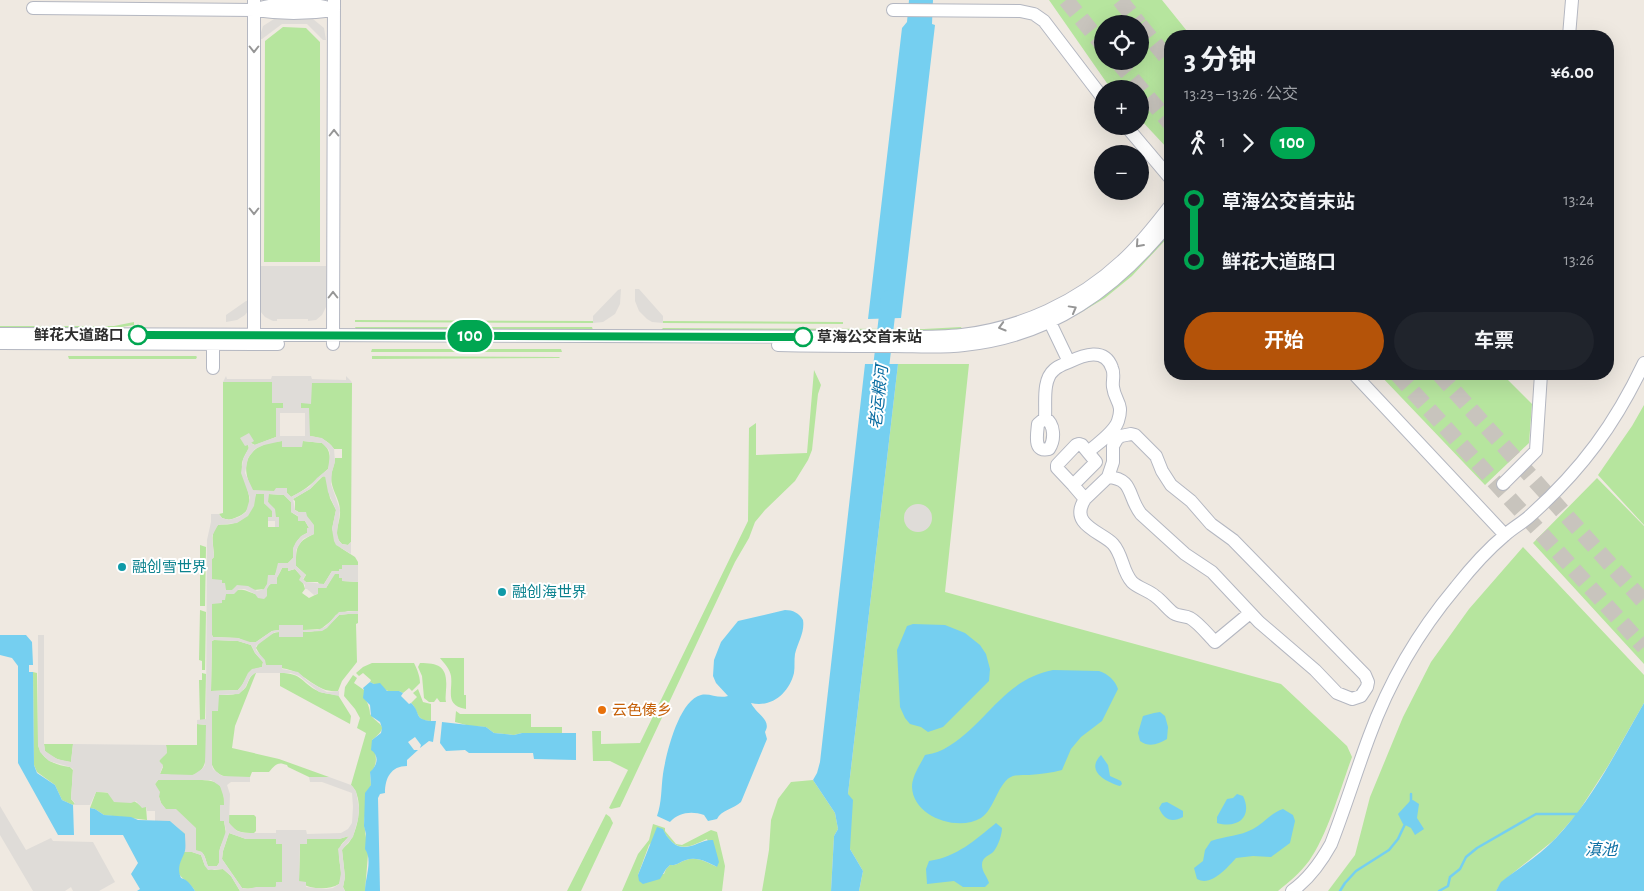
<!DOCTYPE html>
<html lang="zh">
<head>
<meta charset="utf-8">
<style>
  body { margin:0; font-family:"Alegreya Sans","Noto Sans SC",sans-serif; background:#20242c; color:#f1f3f6; height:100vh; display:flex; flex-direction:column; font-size:19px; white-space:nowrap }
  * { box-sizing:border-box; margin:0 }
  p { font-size:16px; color:#9ea1a6 }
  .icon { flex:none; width:28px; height:28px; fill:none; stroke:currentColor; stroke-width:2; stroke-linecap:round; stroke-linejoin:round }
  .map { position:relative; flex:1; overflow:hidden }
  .sheet { position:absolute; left:1164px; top:30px; width:450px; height:350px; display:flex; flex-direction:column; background:#171b24; border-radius:20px; box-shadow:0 5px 20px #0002 }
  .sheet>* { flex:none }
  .badge { padding:0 10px; border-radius:16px; font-size:18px; line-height:32px }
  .buttons { position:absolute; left:1094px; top:15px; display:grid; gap:10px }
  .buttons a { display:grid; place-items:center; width:55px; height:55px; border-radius:50%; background:#171b24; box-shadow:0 5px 20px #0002; font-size:25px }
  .map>.badge { position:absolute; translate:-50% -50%; box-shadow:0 0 0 2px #fff }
  .legs { display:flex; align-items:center; gap:8px; height:55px; padding:0 20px; font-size:16px }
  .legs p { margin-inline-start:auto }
  .head { display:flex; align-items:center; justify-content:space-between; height:85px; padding:0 20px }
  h1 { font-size:28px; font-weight:700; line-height:38px }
  .cta { display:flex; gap:10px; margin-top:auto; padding:10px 20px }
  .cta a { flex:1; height:58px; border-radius:30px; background:#b45309; color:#fff; font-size:20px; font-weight:700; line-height:58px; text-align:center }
  .cta a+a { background:#20242c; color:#f1f3f6 }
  ul { padding:0 20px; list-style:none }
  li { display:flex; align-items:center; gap:18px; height:60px; font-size:19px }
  li i { display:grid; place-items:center; width:8px; height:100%; margin:0 6px; background:currentColor }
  li i::after { content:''; width:12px; height:12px; margin:-6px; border:4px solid; border-radius:50%; background:#171b24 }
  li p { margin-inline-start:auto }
  li:first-child i { background:linear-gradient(#0000 50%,currentColor 0) }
  li:last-child i { background:linear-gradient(currentColor 50%,#0000 0) }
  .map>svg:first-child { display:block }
</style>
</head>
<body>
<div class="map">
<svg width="1644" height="891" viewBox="0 0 1644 891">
  <rect width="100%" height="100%" fill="#efe9e1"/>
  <path fill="#b6e59e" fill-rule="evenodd" d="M1049,0H1162L1191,36H1170V148H1167L1140,119V89H1111ZM1102,24H1140V61H1102Z
    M283,27L306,28L320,42V262H264L265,41Z
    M1170,231V235L1132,276L1105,298L1075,316L1130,274Z
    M355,320L593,321V323L355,322Z
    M663,321L843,322V324L663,323Z
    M134,322V325L109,329H0V326H114Z
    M355,327H592L593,330L356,329Z
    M961,327L962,329L924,332L661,330L663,328L924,329Z
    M372,349H561L562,352H371Z
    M68,356H196L197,357L196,359H69Z
    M372,356L559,357L560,358L372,359Z
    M898,364H969L945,592L1281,684L1347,746L1352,757C1341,787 1327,836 1309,861C1300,873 1289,882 1278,891H859L863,871L850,849L848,794Z
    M814,370L821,385L818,394L812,450L808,460L795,481L765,510L755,522L749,538L735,562L620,807L611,809L609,808L628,770L610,761H593L592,731H601V744L640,743L748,521L749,428L756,423V455L807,453Z
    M1379,374H1502L1532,404L1529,443L1485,485Z
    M223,382H272L283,403V408H276V437L255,445L251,443L248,445L249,449C245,454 241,462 242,467C243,484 261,508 237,517C232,520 227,520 222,518L219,514L223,513Z
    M311,383H352L351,542L348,545L342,544C331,534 341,523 340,511C340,499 331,490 331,477C331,471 335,465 335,458H342V449H334C328,440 320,437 309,436V409L301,408V403H311Z
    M1644,405V525L1598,475L1632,426Z
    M282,441V447L303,441L322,443C331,449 331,460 328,469C316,480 306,490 291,497L287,493V488L274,491H253C237,462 250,443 282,441Z
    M323,476L326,477L330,498L336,510L332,529L341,548L355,557L358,562V565H343L342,569L339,571H332L324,584H319L318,582H306L303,580L306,575L296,566C296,548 296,542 314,534C314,520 306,516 295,510V501L293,499L310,489Z
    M1597,478L1644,526V664L1533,543Z
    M256,494H264V503L272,510V517H268V527H279V517H275L268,502V494L284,495L291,502V512L305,521L309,528L307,533C296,538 293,547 293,558L288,563L278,568L275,575L264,589L253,590L247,586L232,590H226L222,583L212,580V559L214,557C214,545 209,534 218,525C222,524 226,525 231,524C247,521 251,507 256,494Z
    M200,545L206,547L205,606H200Z
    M1523,547L1644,675V703L1608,766L1577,814L1554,840L1502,882L1496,891H1328L1355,855L1370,797L1403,717L1431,662L1469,609Z
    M282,568H288V571L295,569L301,576L305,589L302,593L309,598L317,594L318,588H326L334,574H339L342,578L343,581L358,582V611H348L336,615L331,621L321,629L303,630V626H279V630L272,631L256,642H247L238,638L213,637L212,635V603L222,600L226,594C241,588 241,589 255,594C267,588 277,581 282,568Z
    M200,610L206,612L205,670H202V661L199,660Z
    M348,614H358V623L356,624L357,662L342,681L338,691C319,693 309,678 293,671C285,668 275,667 266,665L256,648C259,641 271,632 279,632V637H303V632C321,632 327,627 339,615Z
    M214,640L238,641L251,645L255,653L263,662L262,667C245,671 248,680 238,690L211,691L212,641Z
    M440,658H464V695H466V709C444,705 453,691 451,676C450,669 444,663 440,658Z
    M372,663H414C417,669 420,676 420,683L412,691L409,688L403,693L399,691H388L370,682L371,680L363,673L359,676L356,673L363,667Z
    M420,663C440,663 448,667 446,690C446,694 445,698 446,702H440L437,698L434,702H429L424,698L422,676L418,667Z
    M33,672L37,673L38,745C42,760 55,765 70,767L73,770L71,799L75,804L73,805L62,800L55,785L37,772L34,765Z
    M202,673L206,674L205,720H200L199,680H202Z
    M255,673H256L235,726L232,748L279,759L329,777H309L288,767L287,765C277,761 275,765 269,772H252L250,777C236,777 218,781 212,765V711L219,695C229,695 239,696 246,687C249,681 249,677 255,673Z
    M280,673C303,673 301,683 318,691C324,694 332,694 338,695L351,716L350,724L280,686Z
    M353,675L357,678L354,683L364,690C364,699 370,705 370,714C379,727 391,724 372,740C375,753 380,763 370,773L371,785L369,790L364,822L368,854L365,891H345L343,887L345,877L342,850C344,846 348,845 350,841C359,828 364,797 351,785L366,733L357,728L360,718L355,709L344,696L345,687Z
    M418,689L423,702L431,704V721C415,721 419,710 411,703L417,697L413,693Z
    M456,711L460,714H531V727H562V733H522L514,735L494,733L486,727L470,726L455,722Z
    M197,724L206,725C206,739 212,772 192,775C182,776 170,775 160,774L163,767L159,761C164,753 168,757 166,745H197Z
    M44,744H73L71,762C60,761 53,758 45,751Z
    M158,780C170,780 209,778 217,783C224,788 224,797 224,805H220L221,821H224L226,834L220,848L219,863L217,866H208C205,860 206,851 196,851L161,803L155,784Z
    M813,780L835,813L838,829L834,836L831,891H762L769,850L771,820L778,799L791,782Z
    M96,792C112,792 131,796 142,807H146L147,820L104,815L95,809L90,808Z
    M606,814L610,817L613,823L581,891H567Z
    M229,815H254L256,817V831L254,833C244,833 235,833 229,823Z
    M653,824L665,828V831L676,844L682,845L711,830L717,832L725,866L722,891H622L638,854L649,840ZM664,832C677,853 688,848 707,839L717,867C707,862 696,856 686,860C679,862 677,866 670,865L666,869L664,874L638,875L649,845Z
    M229,833L246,839H276L282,844V882C281,882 277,886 275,887C272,888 244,889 242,888L222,859L223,851Z
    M349,836C347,839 343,842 341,845C335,858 345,872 339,884C328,891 309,889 299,882L300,844L307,839H339Z
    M184,852H192L201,855L205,866L214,870L223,869L231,876L240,891H195C185,873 170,882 184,852Z"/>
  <path fill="#dfdcd8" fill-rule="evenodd" d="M274,19H313L324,28L326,40H323L307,24H282L262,39H259L263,26Z
    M259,266H326V307L322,315L316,320L308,321V319H277V321H273L265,317L260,311Z
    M621,289L620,304L615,314L603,322L593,323V316L618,290Z
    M635,289H639L663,316V323L652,322L647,319L639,311L635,301Z
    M246,301H250L248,311L245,315L237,320L226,322V315Z
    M226,376L227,379H271L272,376H311L312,379L346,380V376L351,381L352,383H312L311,404L301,403V408H309L310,436L322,438L331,445L334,449L335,462L332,472L331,484L340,510L337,533L339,541L342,544L348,545L351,542V554L336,545L334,541L332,529L336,510L328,492L325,476L320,478L310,489L293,499L295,510L298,512H306L307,516L314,525V534L303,539L296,550V566L306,575L303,579L306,582L324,584L332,571H339V569H342V565H358V582L342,581V578H339V574H335L326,588H318V594L314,595L307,589H305V585L299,580L301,576L295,569L288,571V568H282L277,578V584H270L267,589V596L264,599L258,598L255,594L245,589H239L234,594H226L225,600H222V603L212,604V635L213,637L238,638L250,642H256L272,631L279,630V625H303V630H317L325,627L339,612L358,611V614H348L339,615L327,628L322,631L303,632V637H279V632H275L256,646V650L265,660L266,665H282V669L298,672L308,681L327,692L339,691V696L319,692L299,676L291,673H255L250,677L245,688L239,694L219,695L218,711H212V765L213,769L222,776L250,777V782H231L227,785L230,794L229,823L237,831L245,833H276V830H306L307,834L341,833L348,829L352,823L353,807L352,793L322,782H310L309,777H329L351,785L356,791L359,808L358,819L353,837L342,850L345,877L343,887L345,891H240L231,876L223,869L208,870L205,866L201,855L192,852H185V834L170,821H155V811H147L146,807L142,808L136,801L131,803L114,802L107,792H96L90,805H73L75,803L71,799L73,769L70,767L49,761L40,752L38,745V635H44V744L45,751L57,759L71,762L73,744L166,745L167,753L159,761L163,765L160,774L193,775L202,769L205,765L206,725L197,724V720L206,719L207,540L211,522V514H219L222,518L229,520L239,517L246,512L250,498L241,473L243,459L249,447L248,445L245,446L240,438L249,433L254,441L251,443L254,445L276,437V408H283V403H272V382H223ZM280,413H305V436H280ZM282,441V447H302L303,441L322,443L329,450L330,455L328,469L317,478L309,487L291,497L287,493V488H276L274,491L253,490L245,473L248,458L255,449L264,445ZM256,494H264V503L272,511V517H268V521H275V527H279V517H276L275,509L268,502L269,494L284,495L291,502V512L298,516V521H305L309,528H307V533L301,536L296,542L293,548V558L288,563H278L275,575H268L267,584L264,589L257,591L248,586L237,585L232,590H226L225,583H222V580L212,579V559L214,557L212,536L218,525L237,523L248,516L254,506ZM214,640L238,641L251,645L255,653L263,662L262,667L252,669L248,673L242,685L238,690L211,691L212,641ZM158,780H211L220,786L224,798V805H220V821H224L226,831L219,851V863L217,866H208L204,855L202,852L196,850V828L176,809H166L161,803L159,797L160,792L155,784ZM229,833L246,839H276V844H282V882H276V887H256L248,889L242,888L222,859L223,851ZM349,836L338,849L341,873L339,884L333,888L326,889L306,887V882L299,881L300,844H307V839H339Z
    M904 518a14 14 0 1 1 28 0a14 14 0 1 1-28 0Z
    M0,806L26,850L51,838L53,841L93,842L115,882L99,891H73L71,887L65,891H33L0,835Z"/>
  <path fill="#75cff0" d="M909,0H933L932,24L935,25L901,318L868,319L902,28L907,22Z
    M865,364H898L848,794L853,800L850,849L863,871L859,891H831L834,836L838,829L835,813L813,780L817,773L820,762Z
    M785,610C793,610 799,613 803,620C805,632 798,642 795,654C794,660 795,667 794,673C789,693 772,708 751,703C757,715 772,720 765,732L767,739L741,802C734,809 721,810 717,819L708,821L704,815C692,811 679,812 670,822L657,816C662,802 661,788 663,774C666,754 679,700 701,695C710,693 718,699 728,696L716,683L713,676L714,660L721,642L738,621Z
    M913,624L945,625L965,633L980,645L986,654L990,669L989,681L943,727L928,732L921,727L910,724L905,718L900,707L897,650L907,626Z
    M0,635H26L32,642L33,665H29V672H33L34,765L37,773L55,785L62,800L73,805L74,835H58L18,763V666L12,658L0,655Z
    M1053,670L1099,671C1108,674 1115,680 1118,689L1102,721L1081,737L1071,749L1062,770C1051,773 1040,774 1029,775C1024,775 1017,775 1013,776C998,781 995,809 981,818C958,832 913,817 912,787C912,776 920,765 925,755C931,754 939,752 944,749C986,726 1002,680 1053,670Z
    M370,682L374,684L380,683L387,691H399L403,693L401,696L409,704L411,703C422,713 412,721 436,721L433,742L429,741L420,748L421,745L415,737L408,742L414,750H418L407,760V766C391,766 385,778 385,793L380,794L378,798L380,891H365C365,878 373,860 365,849L366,834L364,826L365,793L371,785L370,772C377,766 380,756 371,750L372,740L381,733L382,728L380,722L371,716L370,705L363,698L364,690L363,688Z
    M1644,703V891H1496L1501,882C1519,868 1540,855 1556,838C1593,799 1617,750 1644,703Z
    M1160,712L1165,716L1168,727L1167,739C1158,744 1150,748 1140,741L1138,733L1143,716L1154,713Z
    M442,722L486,727L494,733L514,735L522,733H576V760L534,759L533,753H469L465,750L446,751L440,743Z
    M1101,755L1108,765L1110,776L1121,781L1122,784L1120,786C1106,782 1085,771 1101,755Z
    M1237,794L1243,796C1253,817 1238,829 1217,823V817L1227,799L1233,798Z
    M1413,800L1419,804L1417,818L1424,829L1415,835L1411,828L1403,824L1398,814L1410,801Z
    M1167,802L1183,811V817C1172,823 1164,820 1159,808L1162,803Z
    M90,808L95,809L104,815L131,817L138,820L170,821L185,834C185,839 186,846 185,851C182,860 176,867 181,878C187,879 192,886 195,891H137L140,889L131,874L138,863L123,835H90Z
    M1283,809L1293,815L1295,821L1290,843L1271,857L1253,856L1236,858C1227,868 1211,887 1197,879L1194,868L1203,861L1205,850L1211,841C1226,836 1240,836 1253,829C1263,824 1272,812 1283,809Z
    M996,823L1002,828C1002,835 998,846 994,851C990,856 982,856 982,865C982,872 987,876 989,883L985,887H963L954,881L927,884L926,869L929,861C957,857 975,840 996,823Z
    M657,827L663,829C665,834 668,838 672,842C686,855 699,839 713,840L719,862L717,867C708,862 696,856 686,860C679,862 677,866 670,865L666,869L660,879L643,884L639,881L638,875Z"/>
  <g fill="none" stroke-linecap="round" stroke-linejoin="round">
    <path stroke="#75cff0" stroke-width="2.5" d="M1411,803V794
      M1340,891L1345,883L1356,871L1389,850L1398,839L1406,822
      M1439,891L1448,886L1450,877L1460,869L1466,857L1477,848L1536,814H1577"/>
    <path stroke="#75cff0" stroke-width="16" d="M879,385L889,298"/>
    <path stroke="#c8c4bd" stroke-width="16" stroke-dasharray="16 8" stroke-linecap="butt" d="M1066,0L1102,44
      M1120,0L1139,24
      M1140,25L1170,62
      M1117,61L1170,123
      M1397,374L1644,647
      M1439,374L1644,602"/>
    <defs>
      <path id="minor" d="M33,8L254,10C281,14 306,14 334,10
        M260,8C284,2 306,2 329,8
        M893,10L1020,11L1034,14L1044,21L1102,97
        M1569,36L1572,0
        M1126,126L1170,178
        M0,334L908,337C926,337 944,337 962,335C1021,328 1078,302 1122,261C1140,245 1155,225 1170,206
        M254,342V0
        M0,343L278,344
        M213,344V368
        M333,344L334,0
        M778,345C816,346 854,346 892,346C916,346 940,348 964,345C1052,336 1116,289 1170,222
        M1069,362C1083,355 1105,347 1112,368C1115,374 1112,381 1113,387C1115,402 1124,403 1118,421C1114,433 1098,443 1088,452
        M1354,374L1505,535
        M1045,418C1046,403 1042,380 1054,370C1058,366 1064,364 1069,362L1046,314
        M1045,418C1055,424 1055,440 1049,449C1033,453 1037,435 1038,424Z
        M1079,444L1082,445L1096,462L1073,485L1057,468V465L1076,445Z
        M1503,484L1536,451L1541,374
        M1073,485L1085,499C1068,525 1102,532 1113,544C1123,555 1122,571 1132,582C1138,588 1148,590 1155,596C1161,600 1166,607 1172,612C1177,617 1184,615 1190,618C1199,623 1208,635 1215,642L1250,613
        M1085,499L1108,477L1113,462V446L1117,439L1121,436L1131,434L1135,435L1156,456L1162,471L1171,485L1191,501L1211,524L1233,540L1365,675L1368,682L1367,687L1361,696L1352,699L1337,693L1315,670L1259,622L1212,572L1185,554L1141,514C1127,496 1134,479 1108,477
        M1292,891C1309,879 1321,862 1331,844C1345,808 1356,772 1369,737C1389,682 1419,631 1456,587C1471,568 1487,550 1505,535C1514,527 1524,522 1532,514C1582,469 1615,424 1644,363"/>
    </defs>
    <use href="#minor" stroke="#b4b7c1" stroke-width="14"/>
    <use href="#minor" stroke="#fff" stroke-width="12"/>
  </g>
  <defs><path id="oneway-chevron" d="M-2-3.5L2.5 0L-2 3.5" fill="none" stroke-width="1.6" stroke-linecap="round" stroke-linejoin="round" transform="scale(1.25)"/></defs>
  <g stroke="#969696">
    <use href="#oneway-chevron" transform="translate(254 49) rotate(90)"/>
    <use href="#oneway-chevron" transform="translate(334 133) rotate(-90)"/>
    <use href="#oneway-chevron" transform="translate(254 211) rotate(90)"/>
    <use href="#oneway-chevron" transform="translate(1139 244) rotate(132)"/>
    <use href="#oneway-chevron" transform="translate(333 295) rotate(-90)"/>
    <use href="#oneway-chevron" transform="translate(1073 309) rotate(-29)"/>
    <use href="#oneway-chevron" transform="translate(1002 327) rotate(164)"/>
  </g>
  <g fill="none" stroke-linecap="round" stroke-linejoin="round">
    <defs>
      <path id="line-1" d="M138,335L803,337"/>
    </defs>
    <use href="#line-1" stroke="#fff" stroke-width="11"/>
    <use href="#line-1" stroke="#00a651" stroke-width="8"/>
  </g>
  <g fill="#fff" stroke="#00a651" stroke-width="2.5">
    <circle cx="138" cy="335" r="9"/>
    <circle cx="803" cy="337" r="9"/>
  </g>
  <g fill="#0f9aa8" stroke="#fff" stroke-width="2">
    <circle cx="122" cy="567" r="5"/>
    <circle cx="502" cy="592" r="5"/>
  </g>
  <circle fill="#e8710a" stroke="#fff" stroke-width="2" cx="602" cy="710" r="5"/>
  <g text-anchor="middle" stroke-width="4" stroke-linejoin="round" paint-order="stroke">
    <g font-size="15" font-weight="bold" fill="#2e2e2e" stroke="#fff" text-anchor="end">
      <text x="124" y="340">鲜花大道路口</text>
      <text x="817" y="342" text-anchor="start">草海公交首末站</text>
    </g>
    <g font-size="15" fill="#0d838f" stroke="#fff" text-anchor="start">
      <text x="132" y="572">融创雪世界</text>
      <text x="512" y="597">融创海世界</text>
    </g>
    <g font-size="15" fill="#c56008" stroke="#fff" text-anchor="start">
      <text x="612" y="715">云色傣乡</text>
    </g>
    <g font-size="16" font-style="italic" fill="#0d6fa3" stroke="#fff">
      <text transform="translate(878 397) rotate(-84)" y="6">老运粮河</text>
      <text x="1601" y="855">滇池</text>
    </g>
  </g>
</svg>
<div class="buttons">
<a><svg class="icon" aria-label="locate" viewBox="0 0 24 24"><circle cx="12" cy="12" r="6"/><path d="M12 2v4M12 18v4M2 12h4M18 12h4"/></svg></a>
<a>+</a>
<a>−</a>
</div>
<b class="badge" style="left:470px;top:336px;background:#00a651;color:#fff">100</b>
<section class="sheet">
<div class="head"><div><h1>3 分钟</h1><p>13:23 – 13:26 · 公交</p></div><b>¥6.00</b></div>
<div class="legs"><svg class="icon" aria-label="walk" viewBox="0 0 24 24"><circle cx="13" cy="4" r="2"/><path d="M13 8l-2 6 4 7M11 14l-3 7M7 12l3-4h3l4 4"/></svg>1<svg class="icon" aria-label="forward" viewBox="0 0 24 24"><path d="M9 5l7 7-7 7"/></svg><b class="badge" style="background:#00a651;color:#fff">100</b></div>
<ul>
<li><i style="color:#00a651"></i><b>草海公交首末站</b><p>13:24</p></li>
<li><i style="color:#00a651"></i><b>鲜花大道路口</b><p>13:26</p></li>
</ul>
<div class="cta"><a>开始</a><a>车票</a></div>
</section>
</div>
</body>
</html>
